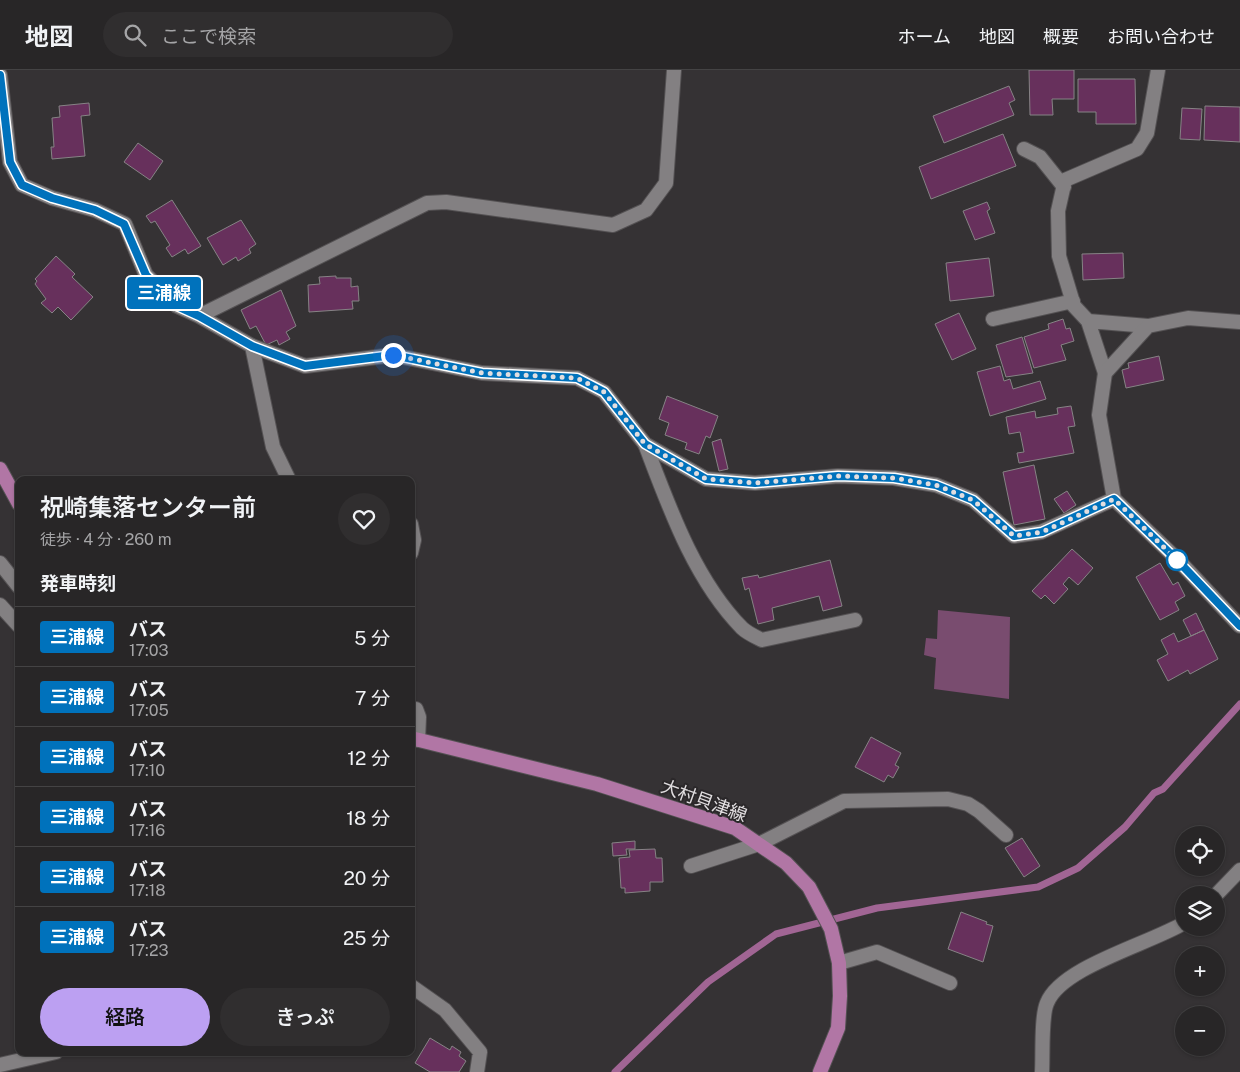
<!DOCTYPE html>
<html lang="ja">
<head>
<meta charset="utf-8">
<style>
  body { margin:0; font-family:"Public Sans","Noto Sans JP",sans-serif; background:#302e2f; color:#f1f3f6; height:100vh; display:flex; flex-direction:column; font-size:19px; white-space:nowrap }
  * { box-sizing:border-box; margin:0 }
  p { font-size:16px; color:#a5a5a7 }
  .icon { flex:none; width:28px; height:28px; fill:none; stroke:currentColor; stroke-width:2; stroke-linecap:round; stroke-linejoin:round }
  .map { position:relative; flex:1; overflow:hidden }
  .drawer { position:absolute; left:15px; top:406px; width:400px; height:580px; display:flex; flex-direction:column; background:#282627; border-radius:10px; box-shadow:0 1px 4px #0004,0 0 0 1px #444344 }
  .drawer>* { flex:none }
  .badge { padding:0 10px; border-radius:4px; font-size:18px; line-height:32px }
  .fabs { position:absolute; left:1175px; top:756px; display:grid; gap:10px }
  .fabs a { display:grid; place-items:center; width:50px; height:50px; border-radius:50%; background:#282627; box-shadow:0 1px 4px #0004,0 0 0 1px #444344; font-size:25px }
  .you { position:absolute; width:25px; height:25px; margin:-12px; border:4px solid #fff; border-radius:50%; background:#1a73e8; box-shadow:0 0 0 8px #1a73e833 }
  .map>.badge { position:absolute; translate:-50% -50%; box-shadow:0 0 0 2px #fff }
  h2 { padding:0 25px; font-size:19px; line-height:45px }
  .round { display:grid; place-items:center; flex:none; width:52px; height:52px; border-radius:26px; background:#302e2f }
  .headline { display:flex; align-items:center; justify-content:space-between; height:85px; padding:0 25px }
  h1 { font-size:24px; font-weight:600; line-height:38px }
  .action { display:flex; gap:10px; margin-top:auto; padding:10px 25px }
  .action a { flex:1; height:58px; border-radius:30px; background:#bca0f2; color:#111; font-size:20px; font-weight:600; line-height:58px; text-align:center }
  .action a+a { background:#302e2f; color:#f1f3f6 }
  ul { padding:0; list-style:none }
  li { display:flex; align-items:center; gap:15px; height:60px; padding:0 25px; border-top:1px solid #444344 }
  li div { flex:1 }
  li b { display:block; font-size:19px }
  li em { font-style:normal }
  li .badge { min-width:55px; font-weight:700; text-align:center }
  header { display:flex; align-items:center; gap:30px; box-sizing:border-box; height:70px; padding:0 25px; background:#282627; border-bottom:1px solid #444344 }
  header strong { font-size:24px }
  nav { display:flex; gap:28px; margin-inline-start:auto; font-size:18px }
  .search { width:350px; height:45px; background:#302e2f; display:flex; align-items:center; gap:12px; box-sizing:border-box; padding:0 18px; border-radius:28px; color:#a5a5a7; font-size:19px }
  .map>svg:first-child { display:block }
</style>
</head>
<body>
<header>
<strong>地図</strong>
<div class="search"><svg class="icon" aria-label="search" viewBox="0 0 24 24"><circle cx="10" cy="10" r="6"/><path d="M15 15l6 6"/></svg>ここで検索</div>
<nav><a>ホーム</a><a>地図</a><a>概要</a><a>お問い合わせ</a></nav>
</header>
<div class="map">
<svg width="1240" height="1002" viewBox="0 0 1240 1002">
  <rect width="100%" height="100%" fill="#353234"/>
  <path fill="#794c6f" d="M938,540L1010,547L1009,629L934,619L936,588L924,585L926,568L937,569Z"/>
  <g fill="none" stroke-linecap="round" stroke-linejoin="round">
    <path stroke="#a16594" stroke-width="7" d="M615,1002L708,912L776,864L877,838L1038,817L1078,798L1125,757L1154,723L1163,719L1240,634"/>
  </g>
  <path fill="#67305c" stroke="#868385" d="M1029,0H1074V29H1052L1053,45H1030Z
    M1078,9H1135L1136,54H1096V42H1078Z
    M1009,16L1015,30L1009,33L1014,45L944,73L933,46Z
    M89,33L90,45L81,46L85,86L52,89L51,77H54L52,48L60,47L59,36Z
    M1205,36L1240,37V72L1204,70Z
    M1182,38L1202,39L1200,70L1180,69Z
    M1003,64L1016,96L931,129L919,97Z
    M138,73L163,91L150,110L124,92Z
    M172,130L201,176L188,184L185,179L172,187L166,178L170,175L155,151L151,153L146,146Z
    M987,132L990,139L987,141L995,163L975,170L963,141Z
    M241,150L256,174L249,179L251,183L238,191L236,187L223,195L207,168Z
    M1123,183L1124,208L1083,210L1082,184Z
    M56,186L75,204L72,207L93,227L71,250L58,237L52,243L41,233L46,229L35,214L37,211L35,209Z
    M989,188L994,226L950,231L946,193Z
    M336,206V208H351V217L358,216L359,231H352L353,239L309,242L308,215L320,214L319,207Z
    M281,220L296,256L286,262L290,269L279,275L277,270L266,275L256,256L250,259L241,240Z
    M959,243L976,279L952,290L935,254Z
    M1063,249L1066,259L1070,258L1074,271L1061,275L1066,290L1034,298L1024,267L1049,259L1048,254Z
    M1022,267L1033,303L1006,307L996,275Z
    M1159,286L1164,310L1126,318L1122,300L1129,298L1128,293Z
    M1000,296L1004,311L1010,309L1013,319L1040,311L1046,329L990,346L977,302Z
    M667,326L718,346L710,368L706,366L699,384L685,379L687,373L665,365L669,353L659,349Z
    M1071,336L1075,356L1068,357L1074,383L1019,393L1017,383L1024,382L1020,362L1009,364L1006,347L1035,341L1036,348L1058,344L1057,338Z
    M721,369L728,399L719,401L712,372Z
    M1034,395L1045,449L1014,455L1003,402Z
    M1067,421L1076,435L1064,443L1054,429Z
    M1072,479L1093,498L1078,515L1069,507L1063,514L1068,519L1054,534L1045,525L1041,529L1032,521Z
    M830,490L842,536L823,541L819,526L772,538L774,550L758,554L749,518L745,520L742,508L758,505L759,508Z
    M1160,493L1173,515L1178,512L1185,526L1175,532L1179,540L1160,550L1136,507Z
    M1196,543L1204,560L1191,566L1183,550Z
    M1204,560L1218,589L1190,604L1188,600L1168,611L1157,590L1168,584L1161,570L1174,563L1178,572Z
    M871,667L901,683L895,695L899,697L893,708L888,705L884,712L855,697Z
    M1022,768L1040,796L1024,807L1005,778Z
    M635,771V779H626L627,785L613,786L612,773Z
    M655,779L656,788H662L663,812H650V821L625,823V818H621L619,788L630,787L629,780Z
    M961,842L987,852L986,854L993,856L983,892L948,879Z
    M430,968L450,980L452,976L461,982L459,986L466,991L459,1002H430L415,993Z"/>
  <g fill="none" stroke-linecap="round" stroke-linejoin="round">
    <defs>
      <path id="service" d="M1024,79L1040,87L1064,117
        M993,249L1073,231
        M1088,251L1105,303
        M1148,256L1088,251L1074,236L1059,186L1058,141L1065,110L1137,79L1147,63L1158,0
        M252,276L273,377L289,410
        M645,374C669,437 694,509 742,558C747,563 756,567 762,570L855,550
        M411,454L414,470L411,483
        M411,638L416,639L419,647L418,670
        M691,796L759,774L844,731L948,729L968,734L979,741L1006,765"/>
      <path id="minor" d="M0,5L10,92L22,115L52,128L95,140L125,154L146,205L177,236L199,246L252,276L305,296L393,285L482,303L577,308L604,322L645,374L706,409L755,413L838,406L894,408L936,415L973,430L1014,466L1041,462L1114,429
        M199,246L427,133L446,132L613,155L646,140L666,113L674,0
        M1240,252L1188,248L1148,256L1105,303L1099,345L1114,429L1179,491L1240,556
        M0,493L19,517
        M0,535L19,556
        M1216,825L1240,800
        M839,893L877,882L950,913
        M411,916L445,940L480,982L477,1002
        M0,995L56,982
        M1042,1002C1043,986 1041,946 1047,933C1061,897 1149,874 1184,853"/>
      <path id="primary" d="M0,399L19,434
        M411,668L597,714L735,758L786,793L809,817L831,859L839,893L840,926L838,958L820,1002"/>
    </defs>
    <use href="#service" stroke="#545153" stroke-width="16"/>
    <use href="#minor" stroke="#545153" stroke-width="16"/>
    <use href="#primary" stroke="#545153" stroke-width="16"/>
    <use href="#service" stroke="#838082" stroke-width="14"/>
    <use href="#minor" stroke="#838082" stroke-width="14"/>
    <use href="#primary" stroke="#b176a5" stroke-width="14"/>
  </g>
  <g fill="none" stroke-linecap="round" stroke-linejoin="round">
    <defs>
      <path id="line" d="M0,5L10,92L22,115L52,128L95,140L124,154L146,205L177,236L199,246L252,276L305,296L393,285L482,303L577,308L604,322L645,374L706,409L755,413L838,406L894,408L936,415L973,430L1014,466L1042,462L1114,429L1178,491L1240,556"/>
    </defs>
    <use href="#line" stroke="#fff" stroke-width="11"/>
    <use href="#line" stroke="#0072bc" stroke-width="8"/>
    <path stroke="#e1dee0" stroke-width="5" stroke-dasharray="0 9" d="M393,285L482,303L577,308L604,322L645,374L706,409L755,413L838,406L894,408L936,415L973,430L1014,466L1042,462L1114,429L1178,491L1177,490"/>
  </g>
  <circle fill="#fff" stroke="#0072bc" stroke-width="2.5" cx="1177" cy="490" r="10"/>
  <g text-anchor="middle" stroke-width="4" stroke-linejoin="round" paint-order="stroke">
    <g font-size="18" fill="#e1dee0" stroke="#2b282a">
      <text transform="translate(704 731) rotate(20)" y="6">大村貝津線</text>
    </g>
  </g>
</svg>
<div class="fabs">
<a><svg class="icon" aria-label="locate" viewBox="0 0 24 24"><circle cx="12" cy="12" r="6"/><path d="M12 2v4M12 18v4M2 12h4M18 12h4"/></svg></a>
<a><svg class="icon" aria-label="layers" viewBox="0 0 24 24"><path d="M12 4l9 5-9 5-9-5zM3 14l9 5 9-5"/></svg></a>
<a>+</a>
<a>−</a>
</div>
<div class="you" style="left:393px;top:285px"></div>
<b class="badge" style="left:164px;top:223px;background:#0072bc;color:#fff">三浦線</b>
<section class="drawer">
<div class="headline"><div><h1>祝崎集落センター前</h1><p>徒歩 · 4 分 · 260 m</p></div><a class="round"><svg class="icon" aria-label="heart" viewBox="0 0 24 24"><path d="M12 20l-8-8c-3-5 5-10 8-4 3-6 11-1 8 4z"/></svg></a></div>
<h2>発車時刻</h2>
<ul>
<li><span class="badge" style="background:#0072bc;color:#fff">三浦線</span><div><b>バス</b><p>17:03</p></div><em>5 分</em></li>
<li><span class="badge" style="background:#0072bc;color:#fff">三浦線</span><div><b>バス</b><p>17:05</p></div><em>7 分</em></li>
<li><span class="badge" style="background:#0072bc;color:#fff">三浦線</span><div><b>バス</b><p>17:10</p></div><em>12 分</em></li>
<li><span class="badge" style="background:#0072bc;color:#fff">三浦線</span><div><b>バス</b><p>17:16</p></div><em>18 分</em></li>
<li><span class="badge" style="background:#0072bc;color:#fff">三浦線</span><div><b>バス</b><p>17:18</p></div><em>20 分</em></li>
<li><span class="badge" style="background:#0072bc;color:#fff">三浦線</span><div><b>バス</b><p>17:23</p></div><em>25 分</em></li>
</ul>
<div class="action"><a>経路</a><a>きっぷ</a></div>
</section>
</div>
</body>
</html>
